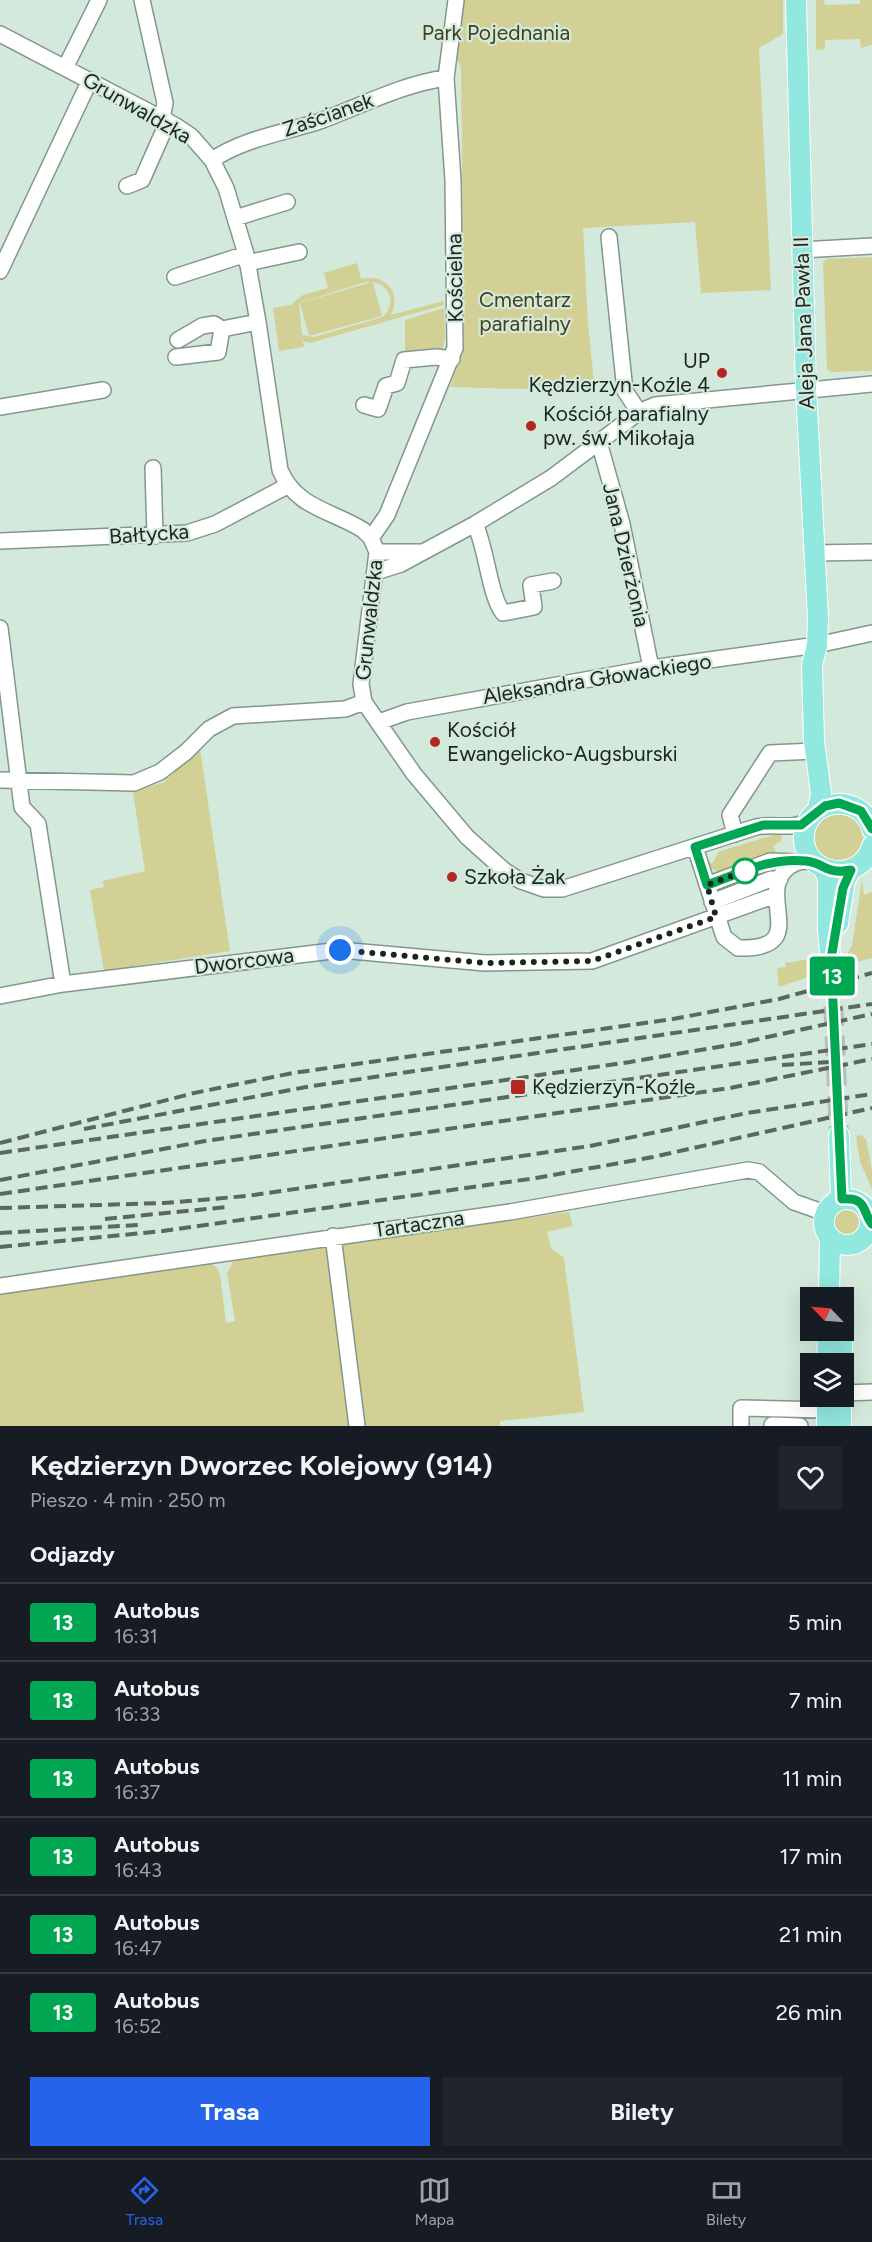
<!DOCTYPE html>
<html lang="pl">
<head>
<meta charset="utf-8">
<style>
  body { margin:0; font-family:Figtree,sans-serif; background:#20242c; color:#f1f3f6; height:100vh; display:flex; flex-direction:column; font-size:22px; white-space:nowrap }
  * { box-sizing:border-box; margin:0 }
  p { font-size:20px; color:#9ea1a6 }
  .icon { flex:none; width:33px; height:33px; fill:none; stroke:currentColor; stroke-width:2; stroke-linecap:round; stroke-linejoin:round }
  .map { position:relative; height:1426px; overflow:hidden }
  .side { display:flex; flex-direction:column; background:#171b24; flex:1 }
  .side>* { flex:none }
  .badge { padding:0 12px; border-radius:4px; font-size:21px; line-height:39px }
  .needle { width:39px; rotate:295deg }
  .controls { position:absolute; left:800px; top:1287px; display:grid; gap:12px }
  .controls a { display:grid; place-items:center; width:54px; height:54px; border-radius:0px; background:#171b24; box-shadow:0 6px 24px #0002; font-size:30px }
  .you { position:absolute; width:30px; height:30px; margin:-15px; border:4px solid #fff; border-radius:50%; background:#1a73e8; box-shadow:0 0 0 9px #1a73e833 }
  .map>.badge { position:absolute; translate:-50% -50%; box-shadow:0 0 0 3px #fff }
  h2 { padding:0 30px; font-size:22px; line-height:54px }
  .round { display:grid; place-items:center; flex:none; width:63px; height:63px; border-radius:0px; background:#20242c }
  .overview { display:flex; align-items:center; justify-content:space-between; height:102px; padding:0 30px }
  h1 { font-size:28px; font-weight:700; line-height:45px }
  .action { display:flex; gap:12px; margin-top:auto; padding:12px 30px }
  .action a { flex:1; height:69px; border-radius:0px; background:#2563eb; color:#fff; font-size:24px; font-weight:700; line-height:69px; text-align:center }
  .action a+a { background:#20242c; color:#f1f3f6 }
  ul { padding:0; list-style:none }
  li { display:flex; align-items:center; gap:18px; height:78px; padding:0 30px; border-top:2px solid #363941 }
  li div { flex:1 }
  li b { display:block; font-size:22px }
  li em { font-style:normal }
  li .badge { min-width:66px; font-weight:700; text-align:center }
  .dock { display:flex; justify-content:space-around; align-items:center; height:84px; border-top:2px solid #363941; background:#171b24; font-size:16px; color:#9ea1a6 }
  .dock a { display:grid; justify-items:center; gap:3px }
  .dock .active { color:#2563eb }
  .map>svg:first-child { display:block }
</style>
</head>
<body>
<div class="map">
<svg width="872" height="1426" viewBox="0 0 872 1426">
  <rect width="100%" height="100%" fill="#d3e9dc"/>
  <path fill="#d2d095" fill-rule="evenodd" d="M460,0H783V34L759,48L771,290L701,293L695,222L583,228L588,324L595,391L450,387L464,347L461,67L454,53Z
    M816,0H824L825,5L860,4V0H872V45L861,48L860,39L825,40V49L816,50Z
    M872,257V371L831,372L827,369L823,263L826,259Z
    M357,263L361,279C386,273 402,293 391,315L443,301L444,305L310,343L303,341L304,347L279,351L273,308L290,305L303,295L328,288L324,273ZM365,282H372L300,303L309,336L382,316L373,282C391,285 396,304 383,317L314,337L302,335L299,303Z
    M444,308L445,336L443,349L405,352V320Z
    M200,749L230,951L104,971L90,890L104,887L103,881L145,871L133,792L164,782Z
    M813 837a25 25 0 1 1 50 0a25 25 0 1 1-50 0Z
    M773,835H782L781,841L773,846L777,854L718,873L707,864L713,863L718,852Z
    M862,880L864,895L872,892V958L841,966L852,945Z
    M817,958L822,972L779,987L777,968L786,967L785,963Z
    M862,1135L866,1139L872,1170V1189L860,1162L856,1136Z
    M831 1221a16 16 0 1 1 32 0a16 16 0 1 1-32 0Z
    M569,1212L573,1226L547,1232L551,1248L564,1258L584,1412L500,1421V1426H0V1294L209,1262L217,1268L220,1274L226,1323L235,1321L227,1273L234,1260Z"/>
  <g fill="none" stroke-linecap="round" stroke-linejoin="round">
    <path stroke="#aec2b6" stroke-width="20" stroke-dasharray="20 10" stroke-linecap="butt" d="M832,976L839,1135"/>
    <defs>
      <path id="minor" d="M142,0L165,103L162,118
        M0,34L176,126L191,136L212,160L226,188L235,218L246,254L258,322L280,470C296,508 331,510 363,530L371,538L377,552L361,684L364,702L414,774L467,837L505,871L521,881L544,889H562L756,827C773,823 794,831 809,820
        M65,68L99,0
        M212,160C245,138 284,133 320,121C361,106 402,84 446,78
        M127,186L142,180L168,121
        M235,218L287,202
        M609,237L625,391L639,412
        M801,250L872,246
        M247,263L299,252
        M0,271L90,80
        M175,277L246,254
        M178,340L202,326L214,324L222,329
        M176,357L218,352L222,329L258,322
        M364,405L378,409L386,386L397,383L404,360L436,357L452,359
        M0,407L103,390
        M599,442L622,524L651,668
        M153,468L155,536
        M475,524C487,550 489,594 503,613L534,607L531,585L553,581
        M371,538L387,515L455,348L453,180L446,78L456,0
        M0,541L187,533L215,524L287,486
        M377,552H420
        M814,553L872,552
        M376,572L401,564L475,524L551,478L639,412L655,405L872,384
        M0,628L22,807L38,824L63,984
        M379,722L407,712L651,668L817,645L872,633
        M0,780L134,783L160,772L186,752L209,729L233,716L345,709L364,702
        M735,834L730,815L770,753L815,751
        M695,847L724,937L738,948C815,950 752,893 790,866C799,860 807,860 817,864
        M707,885L770,861L796,862
        M712,902L771,879H780
        M0,996L63,984L340,950L485,963L592,961L776,895
        M870,1224H872
        M333,1236L357,1426
        M0,1286L510,1212L748,1170L759,1172L794,1202L825,1213
        M843,1393L872,1392
        M772,1425L800,1426
        M741,1426V1408L826,1410"/>
      <path id="major" d="M796,0L806,389L818,618L817,645L812,665L814,741L821,793L818,810
        M872,829C862,792 807,797 804,835C801,876 861,885 872,846
        M824,869L828,879V929L832,976
        M838,924L845,880L851,870
        M839,1135L841,1199
        M824 1222a23 23 0 1 1 46 0a23 23 0 1 1-46 0Z
        M829,1298L830,1239
        M827,1364L828,1330
        M842,1364V1330
        M827,1396V1426
        M841,1426V1396"/>
    </defs>
    <use href="#minor" stroke="#83978b" stroke-width="18"/>
    <use href="#major" stroke="#fff" stroke-width="22"/>
    <use href="#minor" stroke="#fff" stroke-width="15"/>
    <use href="#major" stroke="#91e8df" stroke-width="20"/>
    <path stroke="#5b6860" stroke-width="4" stroke-dasharray="12 6" stroke-linecap="butt" d="M782,1065L830,1062
      M84,1129L306,1087L872,1004
      M0,1143L194,1093L293,1073L673,1019L779,999L872,973
      M0,1153L630,1062L736,1044L872,1014
      M0,1180L205,1141L872,1044
      M0,1194L730,1088L872,1059
      M0,1208L164,1203L247,1196L590,1146L747,1113L872,1094
      M105,1219L227,1207
      M0,1233L139,1225
      M0,1247L163,1231L536,1178L653,1157L872,1108"/>
  </g>
  <g fill="none" stroke-linecap="round" stroke-linejoin="round">
    <defs>
      <path id="line" d="M872,829L861,811L839,803L825,806L801,825H763L695,847L707,885C741,873 770,857 806,861C825,863 826,875 851,870L843,888L831,959L842,1199C868,1197 862,1212 872,1224"/>
    </defs>
    <use href="#line" stroke="#fff" stroke-width="14"/>
    <use href="#line" stroke="#00a651" stroke-width="9"/>
    <path stroke="#1c241f" stroke-width="6" stroke-dasharray="0 10.8" d="M340,950L485,963L592,961L716,917L707,885L745,871"/>
  </g>
  <g fill="#b52623" stroke="#d3e9dc" stroke-width="2">
    <circle cx="722" cy="373" r="6"/>
    <circle cx="531" cy="426" r="6"/>
    <circle cx="435" cy="742" r="6"/>
    <circle cx="452" cy="877" r="6"/>
    <rect x="510" y="1079" width="16" height="16" rx="3"/>
  </g>
  <circle fill="#fff" stroke="#00a651" stroke-width="3" cx="745" cy="871" r="12"/>
  <g text-anchor="middle" stroke-width="4.5" stroke-linejoin="round" paint-order="stroke">
    <g font-size="21" fill="#42411c" stroke="#d3e9dc">
      <text x="496" y="40">Park Pojednania</text>
      <text x="525" y="307">Cmentarz<tspan x="525" dy="24">parafialny</tspan></text>
    </g>
    <g font-size="21" fill="#1c241f" stroke="#d3e9dc">
      <text transform="translate(137 108) rotate(30)" y="7">Grunwaldzka</text>
      <text transform="translate(328 115) rotate(-19)" y="7">Zaścianek</text>
      <text transform="translate(455 278) rotate(-91)" y="7">Kościelna</text>
      <text transform="translate(804 323) rotate(-92)" y="7">Aleja Jana Pawła II</text>
      <text transform="translate(149 534) rotate(-4)" y="7">Bałtycka</text>
      <text transform="translate(626 555) rotate(77)" y="7">Jana Dzierżonia</text>
      <text transform="translate(369 620) rotate(-84)" y="7">Grunwaldzka</text>
      <text transform="translate(597 679) rotate(-9)" y="7">Aleksandra Głowackiego</text>
      <text transform="translate(244 961) rotate(-7)" y="7">Dworcowa</text>
      <text transform="translate(419 1224) rotate(-8)" y="7">Tartaczna</text>
    </g>
    <g font-size="21" fill="#1c241f" stroke="#d3e9dc" text-anchor="start">
      <text x="710" y="368" text-anchor="end">UP<tspan x="710" dy="24">Kędzierzyn-Koźle 4</tspan></text>
      <text x="543" y="421">Kościół parafialny<tspan x="543" dy="24">pw. św. Mikołaja</tspan></text>
      <text x="447" y="737">Kościół<tspan x="447" dy="24">Ewangelicko-Augsburski</tspan></text>
      <text x="464" y="884">Szkoła Żak</text>
      <text x="532" y="1094">Kędzierzyn-Koźle</text>
    </g>
  </g>
</svg>
<div class="controls">
<a><svg class="needle" viewBox="-14 -14 28 28"><path d="M0-13l5 13h-10z" fill="#e53935"/><path d="M0 13l5-13h-10z" fill="#9ea1a6"/></svg></a>
<a><svg class="icon" aria-label="layers" viewBox="0 0 24 24"><path d="M12 4l9 5-9 5-9-5zM3 14l9 5 9-5"/></svg></a>
</div>
<div class="you" style="left:340px;top:950px"></div>
<b class="badge" style="left:832px;top:976px;background:#00a651;color:#fff">13</b>
</div>
<section class="side">
<div class="overview"><div><h1>Kędzierzyn Dworzec Kolejowy (914)</h1><p>Pieszo · 4 min · 250 m</p></div><a class="round"><svg class="icon" aria-label="heart" viewBox="0 0 24 24"><path d="M12 20l-8-8c-3-5 5-10 8-4 3-6 11-1 8 4z"/></svg></a></div>
<h2>Odjazdy</h2>
<ul>
<li><span class="badge" style="background:#00a651;color:#fff">13</span><div><b>Autobus</b><p>16:31</p></div><em>5 min</em></li>
<li><span class="badge" style="background:#00a651;color:#fff">13</span><div><b>Autobus</b><p>16:33</p></div><em>7 min</em></li>
<li><span class="badge" style="background:#00a651;color:#fff">13</span><div><b>Autobus</b><p>16:37</p></div><em>11 min</em></li>
<li><span class="badge" style="background:#00a651;color:#fff">13</span><div><b>Autobus</b><p>16:43</p></div><em>17 min</em></li>
<li><span class="badge" style="background:#00a651;color:#fff">13</span><div><b>Autobus</b><p>16:47</p></div><em>21 min</em></li>
<li><span class="badge" style="background:#00a651;color:#fff">13</span><div><b>Autobus</b><p>16:52</p></div><em>26 min</em></li>
</ul>
<div class="action"><a>Trasa</a><a>Bilety</a></div>
</section>
<nav class="dock">
<a class="active"><svg class="icon" aria-label="directions" viewBox="0 0 24 24"><path d="M12 3l9 9-9 9-9-9zM9 14v-3h6M13 9l2 2-2 2"/></svg>Trasa</a>
<a><svg class="icon" aria-label="map" viewBox="0 0 24 24"><path d="M3 6l6-2 6 2 6-2v14l-6 2-6-2-6 2zM9 4v14M15 6v14"/></svg>Mapa</a>
<a><svg class="icon" aria-label="tickets" viewBox="0 0 24 24"><path d="M3 7h18v10H3zM15 7v10"/></svg>Bilety</a>
</nav>
</body>
</html>
